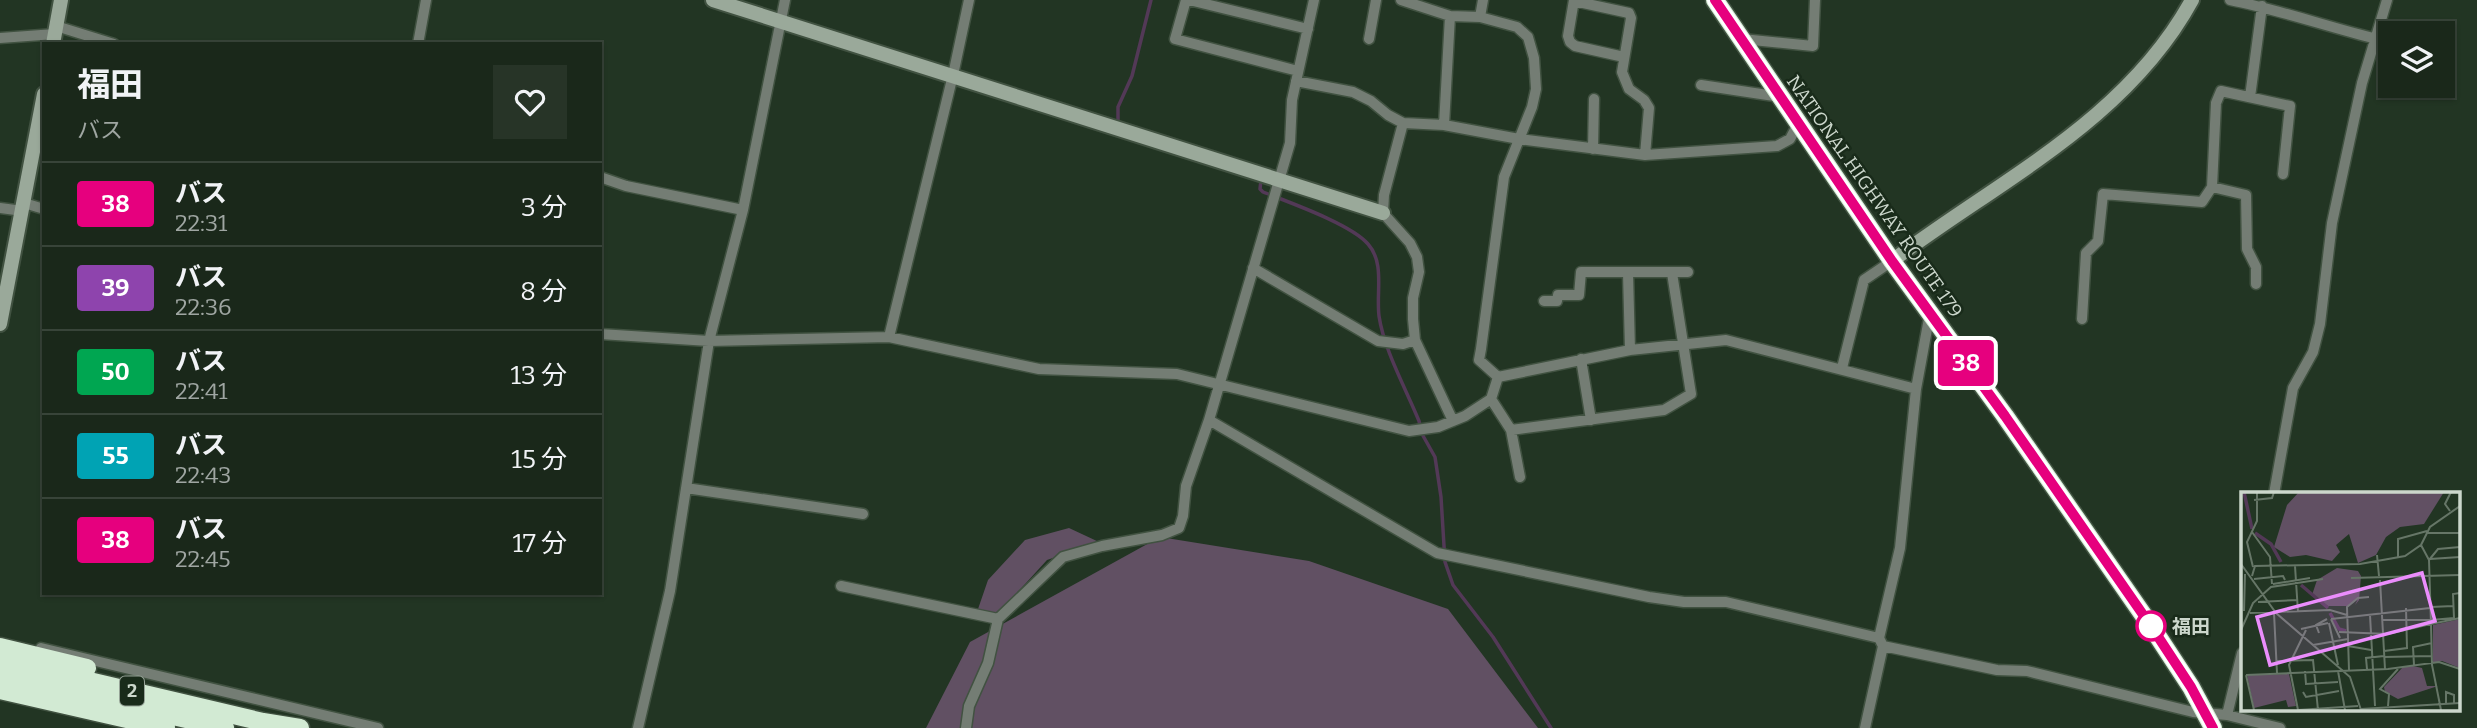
<!DOCTYPE html>
<html lang="ja">
<head>
<meta charset="utf-8">
<style>
  body { margin:0; font-family:Bitter,"Noto Sans JP",serif; background:#273427; color:#f1f3f6; height:100vh; display:flex; flex-direction:column; font-size:26px; white-space:nowrap }
  * { box-sizing:border-box; margin:0 }
  p { font-size:23px; color:#9fa6a2 }
  .icon { flex:none; width:38px; height:38px; fill:none; stroke:currentColor; stroke-width:2; stroke-linecap:round; stroke-linejoin:round }
  .map { position:relative; flex:1; overflow:hidden }
  .panel { position:absolute; left:42px; top:42px; width:560px; height:553px; display:flex; flex-direction:column; background:#1a281a; border-radius:0px; box-shadow:0 2px 5px #0004,0 0 0 2px #384439 }
  .panel>* { flex:none }
  .badge { padding:0 14px; border-radius:5px; font-size:24px; line-height:46px }
  .buttons { position:absolute; left:2378px; top:21px; display:grid; gap:14px }
  .buttons a { display:grid; place-items:center; width:77px; height:77px; border-radius:0px; background:#1a281a; box-shadow:0 2px 5px #0004,0 0 0 2px #384439; font-size:35px }
  .map>.badge { position:absolute; translate:-50% -50%; box-shadow:0 0 0 4px #fff }
  .round { display:grid; place-items:center; flex:none; width:74px; height:74px; border-radius:0px; background:#273427 }
  .head { display:flex; align-items:center; justify-content:space-between; height:119px; padding:0 35px }
  h1 { font-size:33px; font-weight:700; line-height:52px }
  ul { padding:0; list-style:none }
  li { display:flex; align-items:center; gap:21px; height:84px; padding:0 35px; border-top:2px solid #384439 }
  li div { flex:1 }
  li b { display:block; font-size:26px }
  li em { font-style:normal }
  li .badge { min-width:77px; font-weight:700; text-align:center }
  .map>svg:first-child { display:block }
</style>
</head>
<body>
<div class="map">
<svg width="2477" height="728" viewBox="0 0 2477 728">
  <rect width="100%" height="100%" fill="#223523"/>
  <path fill="#615063" d="M1069,528L1099,542L1047,560L997,615L978,609L988,580L1025,540Z
    M1160,537L1309,561L1448,609L1538,728H926L970,642Z"/>
  <g fill="none" stroke-linecap="round" stroke-linejoin="round">
    <path stroke="#533957" stroke-width="3.5" d="M1121,125L1118,121V107L1132,76L1151,0
      M1261,180L1260,189L1263,192C1288,202 1351,224 1368,244C1385,263 1376,292 1379,316C1384,350 1406,389 1419,421L1422,434L1435,457L1441,497L1445,562L1453,585L1493,637L1551,728"/>
    <defs>
      <path id="street" d="M1186,0L1175,39L1298,71
        M1189,0L1308,29
        M1401,0L1450,16L1480,17
        M1483,0L1480,17L1517,27L1528,37L1534,58L1536,89L1532,107L1504,177L1481,349L1479,360L1498,377
        M1574,0L1568,36L1570,42L1575,46L1624,57
        M2230,0C2280,10 2328,27 2377,39
        M1574,1L1629,13L1631,18L1622,72L1629,89L1644,100L1649,108L1645,155
        M56,26L114,44
        M0,38L55,34
        M1369,39L1376,0
        M1742,39L1813,46L1815,0
        M418,44L426,0
        M1296,81L1353,92L1371,101L1388,115L1403,123L1444,125L1519,139L1645,155L1777,146L1790,139L1799,122
        M1701,85L1781,97
        M2250,97L2262,6
        M1403,123L1384,195L1383,213L1410,243L1417,257L1419,272L1413,298V319L1415,340L1453,421
        M1444,125L1450,16
        M1593,149L1594,99
        M600,177L626,186L743,210
        M2212,187L2246,195L2247,249L2256,267V284
        M24,203L44,209
        M0,208L23,211
        M1253,268L1378,341L1403,344L1415,340
        M1628,273L1630,350
        M1544,301H1557L1558,295H1579L1581,272H1688
        M2082,319L2086,253L2098,241L2103,194L2202,202L2212,187L2216,103L2221,91L2290,106L2283,174
        M600,334L709,341L889,337L1039,369L1177,374L1409,431L1438,427L1465,416L1491,399L1498,377
        M889,337L953,75L969,0
        M1581,359L1591,420
        M1842,368L1864,280L1892,261
        M1498,377L1630,350L1726,340L1916,389
        M1491,399L1511,430L1520,477
        M1209,420L1437,553L1649,597L1684,602H1726L1879,638L1883,646L1997,670L2027,671L2193,712L2227,715L2280,728
        M1511,430L1664,410L1691,394L1672,273
        M686,488L863,514
        M2274,494L2293,388L2313,352L2320,324L2332,223L2362,83L2387,0
        M841,586L998,619L1063,557L1102,546L1162,535L1179,528L1183,516L1186,486L1209,420L1290,143L1292,100L1314,0
        M1879,638L1900,548L1916,389L1930,313
        M41,648L378,728
        M2227,715L2242,653
        M638,728L670,591L709,341L743,210L785,0
        M966,728L969,706L988,663L998,619
        M1865,728L1883,646"/>
      <path id="secondary" d="M713,0L1383,213
        M53,44L61,0
        M1892,261C1998,181 2126,121 2192,0
        M0,324L44,94"/>
      <path id="highway" d="M1715,0L1892,261L2005,416L2153,629L2191,687L2213,728
        M0,647L87,668
        M0,660L263,722L300,728
        M0,676L225,728
        M0,690L166,728"/>
    </defs>
    <use href="#street" stroke="#415241" stroke-width="13"/>
    <use href="#secondary" stroke="#415241" stroke-width="18"/>
    <use href="#highway" stroke="#415241" stroke-width="21"/>
    <use href="#street" stroke="#747d74" stroke-width="10"/>
    <use href="#secondary" stroke="#9aa99a" stroke-width="14"/>
    <use href="#highway" stroke="#d2ead3" stroke-width="18"/>
  </g>
  <g fill="none" stroke-linecap="round" stroke-linejoin="round">
    <defs>
      <path id="line" d="M1715,0L1892,261L2005,416L2153,629L2191,687L2213,728"/>
    </defs>
    <use href="#line" stroke="#fff" stroke-width="16"/>
    <use href="#line" stroke="#e6007e" stroke-width="10"/>
  </g>
  <circle fill="#fff" stroke="#e6007e" stroke-width="3.5" cx="2151" cy="626" r="14"/>
  <g text-anchor="middle" stroke-width="5" stroke-linejoin="round" paint-order="stroke">
    <rect fill="#192b1a" stroke="#96a397" stroke-width="2" x="120" y="676.5" width="24" height="29" rx="5"/>
    <g font-size="18" font-weight="bold" fill="#ccd7cc">
      <text x="132" y="697">2</text>
    </g>
    <g font-size="19" fill="#ccd7cc" stroke="#192b1a">
      <text transform="translate(1875 196) rotate(55)" y="7">NATIONAL HIGHWAY ROUTE 179</text>
    </g>
    <g font-size="19" font-weight="bold" fill="#ccd7cc" stroke="#192b1a" text-anchor="start">
      <text x="2172" y="633">福田</text>
    </g>
  </g>
  <g transform="translate(2241 492)">
    <rect width="219" height="219" fill="#223523"/>
    <path d="M58,0H203L183,32L159,35L145,45L135,63L117,71L108,42L95,53L99,60L91,69L65,63L49,65L33,55L46,13ZM96,76L117,79L120,84L118,108L114,113L117,107L107,114H87L71,103L76,88ZM219,127V176L201,169L192,171V133ZM172,174L181,176L186,194H197L157,207L144,200L143,195L162,175ZM48,182L55,214L47,215L45,208L13,216L6,183Z" fill="#615063"/>
    <path fill="none" stroke="#533957" stroke-width="3.5" d="M3,0L11,37M14,41L30,52L40,70M60,93L87,116M89,121L98,137L105,139"/>
    <path fill="none" stroke="#667667" stroke-width="2" d="M13,8L31,6L33,0M209,19L204,12L210,0M11,40L29,65L31,92M185,41H219M180,53L189,35L219,14M136,63L138,84M157,65V47L186,39M189,67L219,65M188,68L197,57L219,55M0,72L35,121L109,185L120,218M54,74L57,120M12,75L6,50L16,29V0M11,84L14,74L119,72L164,64L180,53L188,68M110,86L219,83M13,87L42,84L44,88M139,88L144,177M32,92L69,86M17,110L57,108M190,115L212,114M3,119L4,82M9,121L89,118L106,123M33,121L36,181M129,123L134,214M90,127L189,116M90,127L99,146M141,128H190M190,128L213,126L212,102L219,101M88,131L97,173M60,137L87,131M0,138L12,111L30,95L82,87M98,140L147,142L190,132L188,68M78,141L75,133L86,127M72,153L107,147M107,154L130,158M143,159L166,156L165,116M143,165L191,164M35,169L72,168L77,218M173,173L172,155L191,151M126,177L125,166L143,164M108,178L106,115L117,106L128,105M64,179L65,192L97,190M97,179L104,218M5,183L147,177L198,170L219,177M5,183L13,218M62,200L65,205L98,199M205,212V200L213,203V212M147,214L148,202L139,197L157,177M120,217L219,211M57,218L48,173L65,138M57,218L117,214M200,218L191,173L190,132L219,126"/>
    <path fill="#eb8dfc" fill-opacity="0.15" stroke="#eb8dfc" stroke-width="3.5" d="M181,81L194,129L29,173L16,125Z"/>
    <rect width="219" height="219" fill="none" stroke="#ccd7cc" stroke-width="3.5"/>
  </g>
</svg>
<div class="buttons">
<a><svg class="icon" aria-label="layers" viewBox="0 0 24 24"><path d="M12 4l9 5-9 5-9-5zM3 14l9 5 9-5"/></svg></a>
</div>
<b class="badge" style="left:1966px;top:363px;background:#e6007e;color:#fff">38</b>
<section class="panel">
<div class="head"><div><h1>福田</h1><p>バス</p></div><a class="round"><svg class="icon" aria-label="heart" viewBox="0 0 24 24"><path d="M12 20l-8-8c-3-5 5-10 8-4 3-6 11-1 8 4z"/></svg></a></div>
<ul>
<li><span class="badge" style="background:#e6007e;color:#fff">38</span><div><b>バス</b><p>22:31</p></div><em>3 分</em></li>
<li><span class="badge" style="background:#8e44ad;color:#fff">39</span><div><b>バス</b><p>22:36</p></div><em>8 分</em></li>
<li><span class="badge" style="background:#00a651;color:#fff">50</span><div><b>バス</b><p>22:41</p></div><em>13 分</em></li>
<li><span class="badge" style="background:#00a3b4;color:#fff">55</span><div><b>バス</b><p>22:43</p></div><em>15 分</em></li>
<li><span class="badge" style="background:#e6007e;color:#fff">38</span><div><b>バス</b><p>22:45</p></div><em>17 分</em></li>
</ul>
</section>
</div>
</body>
</html>
